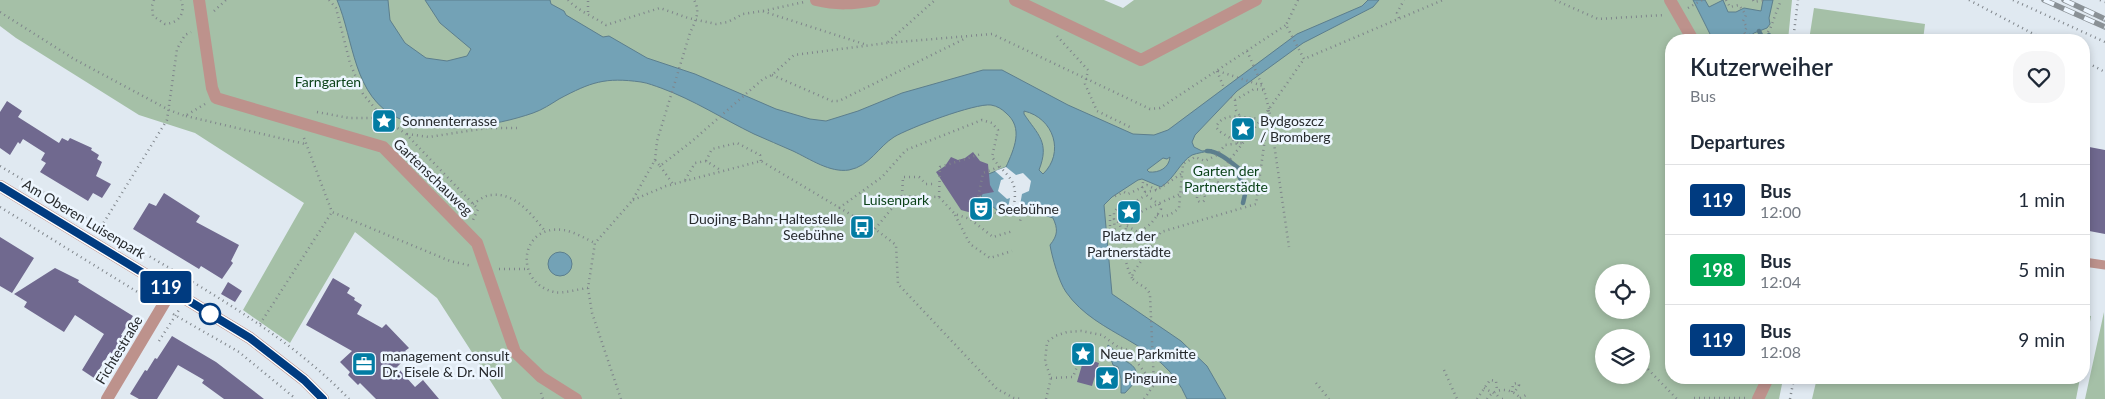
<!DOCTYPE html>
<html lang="en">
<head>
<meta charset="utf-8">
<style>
  body { margin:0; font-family:Lato,sans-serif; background:#f6f6f7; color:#1f2937; height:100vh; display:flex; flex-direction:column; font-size:19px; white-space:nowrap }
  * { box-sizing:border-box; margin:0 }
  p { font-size:16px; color:#747a83 }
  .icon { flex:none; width:28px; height:28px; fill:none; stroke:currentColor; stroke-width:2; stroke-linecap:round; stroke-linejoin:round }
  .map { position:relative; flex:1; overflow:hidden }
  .drawer { position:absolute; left:1665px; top:34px; width:425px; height:350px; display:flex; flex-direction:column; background:#fff; border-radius:20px; box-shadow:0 2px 8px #0003 }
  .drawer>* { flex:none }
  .badge { padding:0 10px; border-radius:4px; font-size:18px; line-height:32px }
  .fabs { position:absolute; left:1595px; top:264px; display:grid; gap:10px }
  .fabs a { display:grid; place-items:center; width:55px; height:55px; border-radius:50%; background:#fff; box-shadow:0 2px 8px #0003; font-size:25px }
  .map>.badge { position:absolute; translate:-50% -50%; box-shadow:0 0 0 2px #fff }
  h2 { padding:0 25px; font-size:19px; line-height:45px }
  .round { display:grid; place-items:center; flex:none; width:52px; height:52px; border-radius:20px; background:#f6f6f7 }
  .head { display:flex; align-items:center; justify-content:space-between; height:85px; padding:0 25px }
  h1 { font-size:24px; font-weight:600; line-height:38px }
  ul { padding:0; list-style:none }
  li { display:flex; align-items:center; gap:15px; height:70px; padding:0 25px; border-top:1px solid #e0e1e3 }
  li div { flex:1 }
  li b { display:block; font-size:19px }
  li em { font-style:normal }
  li .badge { min-width:55px; font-weight:700; text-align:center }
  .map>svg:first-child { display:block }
</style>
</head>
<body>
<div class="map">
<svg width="2105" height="399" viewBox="0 0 2105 399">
  <rect width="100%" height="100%" fill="#e0e9f1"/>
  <path fill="#a5c0a7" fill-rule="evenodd" d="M0,0H1104L1123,8L1134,0H1792L1788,40H1671V378H1780L1783,379L1779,399H502L437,298L355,232L290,343L243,310L304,203L195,133L139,115L16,38L0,26ZM1604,272H1641V310H1604ZM1604,338H1641V375H1604Z
    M1814,8L1925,24L1923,40H1809Z
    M2104,312L2105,399H2085Z
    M2084,315L2091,316L2084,356Z
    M1817,378H2080L2076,399H1812Z"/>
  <path fill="#73a2b6" stroke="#5c7e8d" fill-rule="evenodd" d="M337,0H388L390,20L405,43L426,58L447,61L467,56L471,49L440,23L425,0H550L551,4L564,11L566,15L603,37L609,36L647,58L695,74L776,109L810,119L826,121L858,111L902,93L983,70H1002L1068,105L1133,134L1154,135L1168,130L1297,34L1362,6L1368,0H1379L1373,7L1303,43L1237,91L1195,135L1192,142L1194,147L1202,151L1212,150C1206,152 1197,153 1192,155C1180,162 1175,178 1161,187L1142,179L1138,180L1112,197L1104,205L1112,294L1181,341L1207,366L1226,399H1187C1162,340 1098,338 1066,292C1059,282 1052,257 1050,245C1058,235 1058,229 1053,218L1041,214H1029L1020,205L998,211L981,197L986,175L1006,167C1014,149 1024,128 1006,113C1002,109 997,106 991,105C975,103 909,128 894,137C878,147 870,166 849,170C830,173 810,159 793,151C780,145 767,140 754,134C723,119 694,100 661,88C655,86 648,83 641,82C605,77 591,82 559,99C551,104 542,110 533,113C496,126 435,136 398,118C353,97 354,40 337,0ZM1024,111C1054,118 1065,153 1043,174L1039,170C1050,142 1038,135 1024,114ZM1170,157C1169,168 1159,173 1149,172L1147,170L1163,158L1167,159Z
    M1693,0H1705L1709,7L1723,0L1728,12H1736L1744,8L1761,11L1763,0H1773L1769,18L1770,24L1767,28L1754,33L1745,40H1713Z
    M548 264a12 12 0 1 1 24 0a12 12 0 1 1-24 0Z
    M1108,345C1113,348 1115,353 1119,357C1129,364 1139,365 1136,381L1125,393H1121V379L1118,367L1113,365L1110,356L1106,353Z"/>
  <path fill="#e0e9f1" d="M1006,167L1016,175L1023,173L1031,181L1029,191L1022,194L1020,205L1008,208L1010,198L1007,199L998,191L1001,180L1004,179L995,171Z"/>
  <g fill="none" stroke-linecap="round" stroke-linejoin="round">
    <path stroke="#5c7e8d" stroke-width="4.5" d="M1759,31L1761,35L1760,37
      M1750,36L1756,40
      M1763,39L1769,35
      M1207,151C1219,151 1232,163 1242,171L1239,176L1246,190L1243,203"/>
  </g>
  <path fill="#70698f" d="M7,101L22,111L18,117L59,143L62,138L68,141L70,138L92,148L91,150L99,155L97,159L102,162L96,176L111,184L102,198L93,193L88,201L40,172L46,163L41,160L45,153L23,139L20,144L18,142L10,155L0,148V112Z
    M2084,146L2105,150V234L2084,230Z
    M973,152L980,161L988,164L990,185L994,192L983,194L979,197L972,206V213L961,210L936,172L945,166L951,157L958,160L965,158Z
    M164,193L200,216L196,222L239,245L231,261L233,263L222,279L201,266L199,269L133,229L149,203L156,206Z
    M0,237L34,258L12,293L0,286Z
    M55,268L79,280L78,282L133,316L121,335L125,337L114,355L110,352L94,378L82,370L104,334L75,315L64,332L24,307L27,302L14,294Z
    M333,278L350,288L347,293L355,298L354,300L362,305L357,314L382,328L386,324L409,348L405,351L409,355L397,367L415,387L423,380L439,399H376L360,383L358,385L348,375L350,372L340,362L352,351L306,325Z
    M228,282L242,291L235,302L221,294Z
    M172,336L216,362L264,399H224L202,383L204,380L178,365L157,399H139L130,394L145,370L147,371L155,358L157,359Z
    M1084,358L1099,363L1092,386L1077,382Z"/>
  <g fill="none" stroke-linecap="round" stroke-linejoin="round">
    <path stroke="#7f858b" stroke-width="2.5" stroke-dasharray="1 4" stroke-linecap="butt" d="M154,0L152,6L153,16L165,24C179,23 186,13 181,0
      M329,0L336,8L350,63L363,94L383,118L406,134L478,209L473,220
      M568,0C577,10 594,17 606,25L660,8L688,18L716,24L728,22L743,14L762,11L867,45
      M1298,0L1286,25L1304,59L1443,0
      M1555,0L1598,19L1664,15
      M1726,0L1730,7L1739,5L1746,15L1743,21L1747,27L1744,32L1749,40
      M1753,0L1754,2L1764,0
      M1969,0L2045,40
      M2013,0L2105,42
      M2100,0L2105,2
      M1688,8L1702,0
      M214,11L226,0
      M763,11L804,2
      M0,12L74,59L169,110L185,116L205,104
      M588,12V0
      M1399,18L1397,13L1404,0
      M1057,36L1088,70L1085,84L1097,111L1132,128
      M1765,36L1770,29L1781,0
      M1793,40L1798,0
      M888,42L935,0
      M1247,51L1262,85
      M2084,61L2105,72
      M1217,71L1224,88
      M1218,71L1263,86L1269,109L1289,247
      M772,75L832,101H839L966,38
      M1231,97L1235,100L1254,89L1264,90
      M1235,100L1236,110L1240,116
      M317,112L349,118H383
      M186,116L305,144
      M407,134L429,137L487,128H517
      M304,138L332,212L450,261L472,266
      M1238,143L1219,131L1216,127C1225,109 1245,120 1261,118
      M655,160L657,141L690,33C695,22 701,12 694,0
      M706,161L712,149L737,143L760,155L761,161
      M0,166C50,196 99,226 149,256C220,298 292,340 349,399
      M660,166L673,184
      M999,167L983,173L978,198L997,214L1018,207L1023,211L1020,221
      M685,180L695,163L706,161L722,171
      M1214 185a3 3 0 1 1 6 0a3 3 0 1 1-6 0Z
      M1242,186L1260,181
      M1142,188L1143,182
      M1197 198a4 4 0 1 1 8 0a4 4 0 1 1-8 0Z
      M1203,194L1206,181
      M902,196L903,177H919L926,184H933
      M1115,196L1124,192L1128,194L1147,185L1157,190
      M939,197L940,167L981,154
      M633,200L666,186L761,161L875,229L896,245L898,284L997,389L1014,398L1022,399
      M473,204C478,201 485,195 491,195C515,192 531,214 545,231
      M0,207L152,301
      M839,208L882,177L906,150L982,120L992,123L998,130L992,157C1007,178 1020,178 1013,209
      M955,215L970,244L990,258L1012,251
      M1110,215V227L1115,234L1114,219
      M1157,215C1166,218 1172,214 1179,208L1183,164L1195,157L1205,161L1217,155L1225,145L1242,143
      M1127,226L1138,232C1151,226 1154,220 1161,209L1159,204L1146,195L1145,192L1157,190L1181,174
      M101,227L167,120L177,49L185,35L191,32
      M875,229L902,196L939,197L955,214L970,219L993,237L1013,231
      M1124,236L1119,223L1114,219V212L1119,206H1128L1146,195
      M499,269H527
      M1132,278C1123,261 1122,239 1128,221L1144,210L1178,195L1219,174L1269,109L1304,59
      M588,288C578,289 563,294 554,292C513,282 520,224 563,230C573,231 586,239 595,243
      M173,314L239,352L296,399
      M260,324L332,212
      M159,341L179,310
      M1641,362L1677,399
      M1444,370L1457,399
      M1051,378L1073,377L1078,364
      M1316,383L1329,399
      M1484,388L1497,395L1500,399
      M1512,392L1513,384L1517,383L1519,385L1514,393
      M541,393L543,399
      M1520,398L1528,394
      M1694,398H1745
      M621,399L592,313L588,288L595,243L632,201L655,160L660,166L691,142L763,79L772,75L794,55L887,43L992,34L1150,109L1160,108L1286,25
      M1046,399L1051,378L1045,362L1047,342L1055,336L1067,332L1081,331L1102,335L1118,347L1128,350L1154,385
      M1144,399L1154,385L1150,295C1148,286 1137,285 1132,278L1133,273L1161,232L1256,204L1269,109
      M1477,399L1490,380L1496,381L1497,390
      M1487,399C1495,387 1511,387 1521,399
      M1502,399H1506
      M1790,399L1794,378"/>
    <path stroke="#bd928c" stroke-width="9" d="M2084,262L2105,265"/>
    <path stroke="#bd928c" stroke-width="12" d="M199,0L212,88L216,98L383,147L477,243L515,352L541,377L576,399
      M816,0C837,5 853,4 874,0
      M1015,0L1141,60L1256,0
      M1670,0L1693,40
      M0,186L250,338L304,380L323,399
      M107,399L172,290
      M1758,399L1768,378"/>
    <defs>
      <path id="rail" d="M2044,0L2105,27
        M2064,0L2105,19"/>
    </defs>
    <use href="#rail" stroke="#8a9196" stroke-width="5.5"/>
    <use href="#rail" stroke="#edf6ff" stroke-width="4" stroke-dasharray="11" stroke-linecap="butt"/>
  </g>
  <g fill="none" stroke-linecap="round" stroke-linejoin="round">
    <defs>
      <path id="line" d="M0,186L250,338L304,380L323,399"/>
    </defs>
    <use href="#line" stroke="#fff" stroke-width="11"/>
    <use href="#line" stroke="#003b80" stroke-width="8"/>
  </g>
  <defs>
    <symbol id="sight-square" viewBox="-11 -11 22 22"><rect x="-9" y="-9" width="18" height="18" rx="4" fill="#027ca3" stroke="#edf6ff"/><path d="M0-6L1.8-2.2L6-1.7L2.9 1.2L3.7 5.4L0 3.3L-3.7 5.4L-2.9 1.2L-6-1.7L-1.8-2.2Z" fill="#fff"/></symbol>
    <symbol id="theatre-square" viewBox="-11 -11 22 22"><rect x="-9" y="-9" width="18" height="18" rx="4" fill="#027ca3" stroke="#edf6ff"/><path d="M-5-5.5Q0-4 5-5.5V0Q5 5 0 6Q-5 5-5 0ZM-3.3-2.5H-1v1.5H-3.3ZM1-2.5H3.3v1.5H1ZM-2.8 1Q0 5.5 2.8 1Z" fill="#fff"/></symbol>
    <symbol id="bus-square" viewBox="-11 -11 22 22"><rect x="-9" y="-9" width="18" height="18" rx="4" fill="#027ca3" stroke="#edf6ff"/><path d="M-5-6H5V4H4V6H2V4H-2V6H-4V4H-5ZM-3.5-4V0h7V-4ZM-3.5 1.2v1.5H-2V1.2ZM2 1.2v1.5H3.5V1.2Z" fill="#fff"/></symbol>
    <symbol id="office-square" viewBox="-11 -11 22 22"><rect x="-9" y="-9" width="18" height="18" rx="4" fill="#027ca3" stroke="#edf6ff"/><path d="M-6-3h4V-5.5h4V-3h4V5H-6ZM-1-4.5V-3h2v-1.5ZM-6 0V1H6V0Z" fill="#fff"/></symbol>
  </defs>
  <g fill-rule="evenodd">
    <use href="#sight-square" x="370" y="107" width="28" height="28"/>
    <use href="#sight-square" x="1229" y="115" width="28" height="28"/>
    <use href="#theatre-square" x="967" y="195" width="28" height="28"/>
    <use href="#sight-square" x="1115" y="198" width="28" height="28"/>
    <use href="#bus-square" x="848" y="213" width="28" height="28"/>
    <use href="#sight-square" x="1069" y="340" width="28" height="28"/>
    <use href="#office-square" x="350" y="350" width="28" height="28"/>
    <use href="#sight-square" x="1093" y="364" width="28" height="28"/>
  </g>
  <circle fill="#fff" stroke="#003b80" stroke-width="2.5" cx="210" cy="314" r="10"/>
  <g text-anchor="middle" stroke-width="5" stroke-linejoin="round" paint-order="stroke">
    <g font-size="14" fill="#0b4219" stroke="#edf6ff">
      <text x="328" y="87">Farngarten</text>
      <text x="1226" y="176">Garten der<tspan x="1226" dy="16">Partnerstädte</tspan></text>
      <text x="896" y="205">Luisenpark</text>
    </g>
    <g font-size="14" fill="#272a2d" stroke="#edf6ff" text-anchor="start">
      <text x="402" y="126">Sonnenterrasse</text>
      <text x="1260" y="126">Bydgoszcz<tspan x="1260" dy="16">/ Bromberg</tspan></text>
      <text x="998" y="214">Seebühne</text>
      <text x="844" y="224" text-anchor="end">Duojing-Bahn-Haltestelle<tspan x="844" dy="16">Seebühne</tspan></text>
      <text x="1129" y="241" text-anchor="middle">Platz der<tspan x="1129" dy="16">Partnerstädte</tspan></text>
      <text x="1100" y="359">Neue Parkmitte</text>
      <text x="382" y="361">management consult<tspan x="382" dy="16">Dr. Eisele &amp; Dr. Noll</tspan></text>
      <text x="1124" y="383">Pinguine</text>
    </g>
    <g font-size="14" fill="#272a2d" stroke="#edf6ff">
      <text transform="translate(433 177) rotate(44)" y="5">Gartenschauweg</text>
      <text transform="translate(84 219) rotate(31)" y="5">Am Oberen Luisenpark</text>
      <text transform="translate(119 350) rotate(-59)" y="5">Fichtestraße</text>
    </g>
  </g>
</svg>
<div class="fabs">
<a><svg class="icon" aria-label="locate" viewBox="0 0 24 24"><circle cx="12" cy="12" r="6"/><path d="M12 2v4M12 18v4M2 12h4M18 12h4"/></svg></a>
<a><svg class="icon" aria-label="layers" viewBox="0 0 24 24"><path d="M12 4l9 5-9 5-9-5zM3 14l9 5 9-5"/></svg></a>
</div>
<b class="badge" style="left:166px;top:287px;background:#003b80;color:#fff">119</b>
<section class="drawer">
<div class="head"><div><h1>Kutzerweiher</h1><p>Bus</p></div><a class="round"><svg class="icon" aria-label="heart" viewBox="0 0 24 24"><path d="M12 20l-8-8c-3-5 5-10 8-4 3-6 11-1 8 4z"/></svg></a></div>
<h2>Departures</h2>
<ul>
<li><span class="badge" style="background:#003b80;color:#fff">119</span><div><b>Bus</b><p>12:00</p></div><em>1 min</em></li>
<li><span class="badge" style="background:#00a651;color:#fff">198</span><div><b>Bus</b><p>12:04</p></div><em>5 min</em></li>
<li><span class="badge" style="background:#003b80;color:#fff">119</span><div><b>Bus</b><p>12:08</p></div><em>9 min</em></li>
</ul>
</section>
</div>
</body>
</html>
